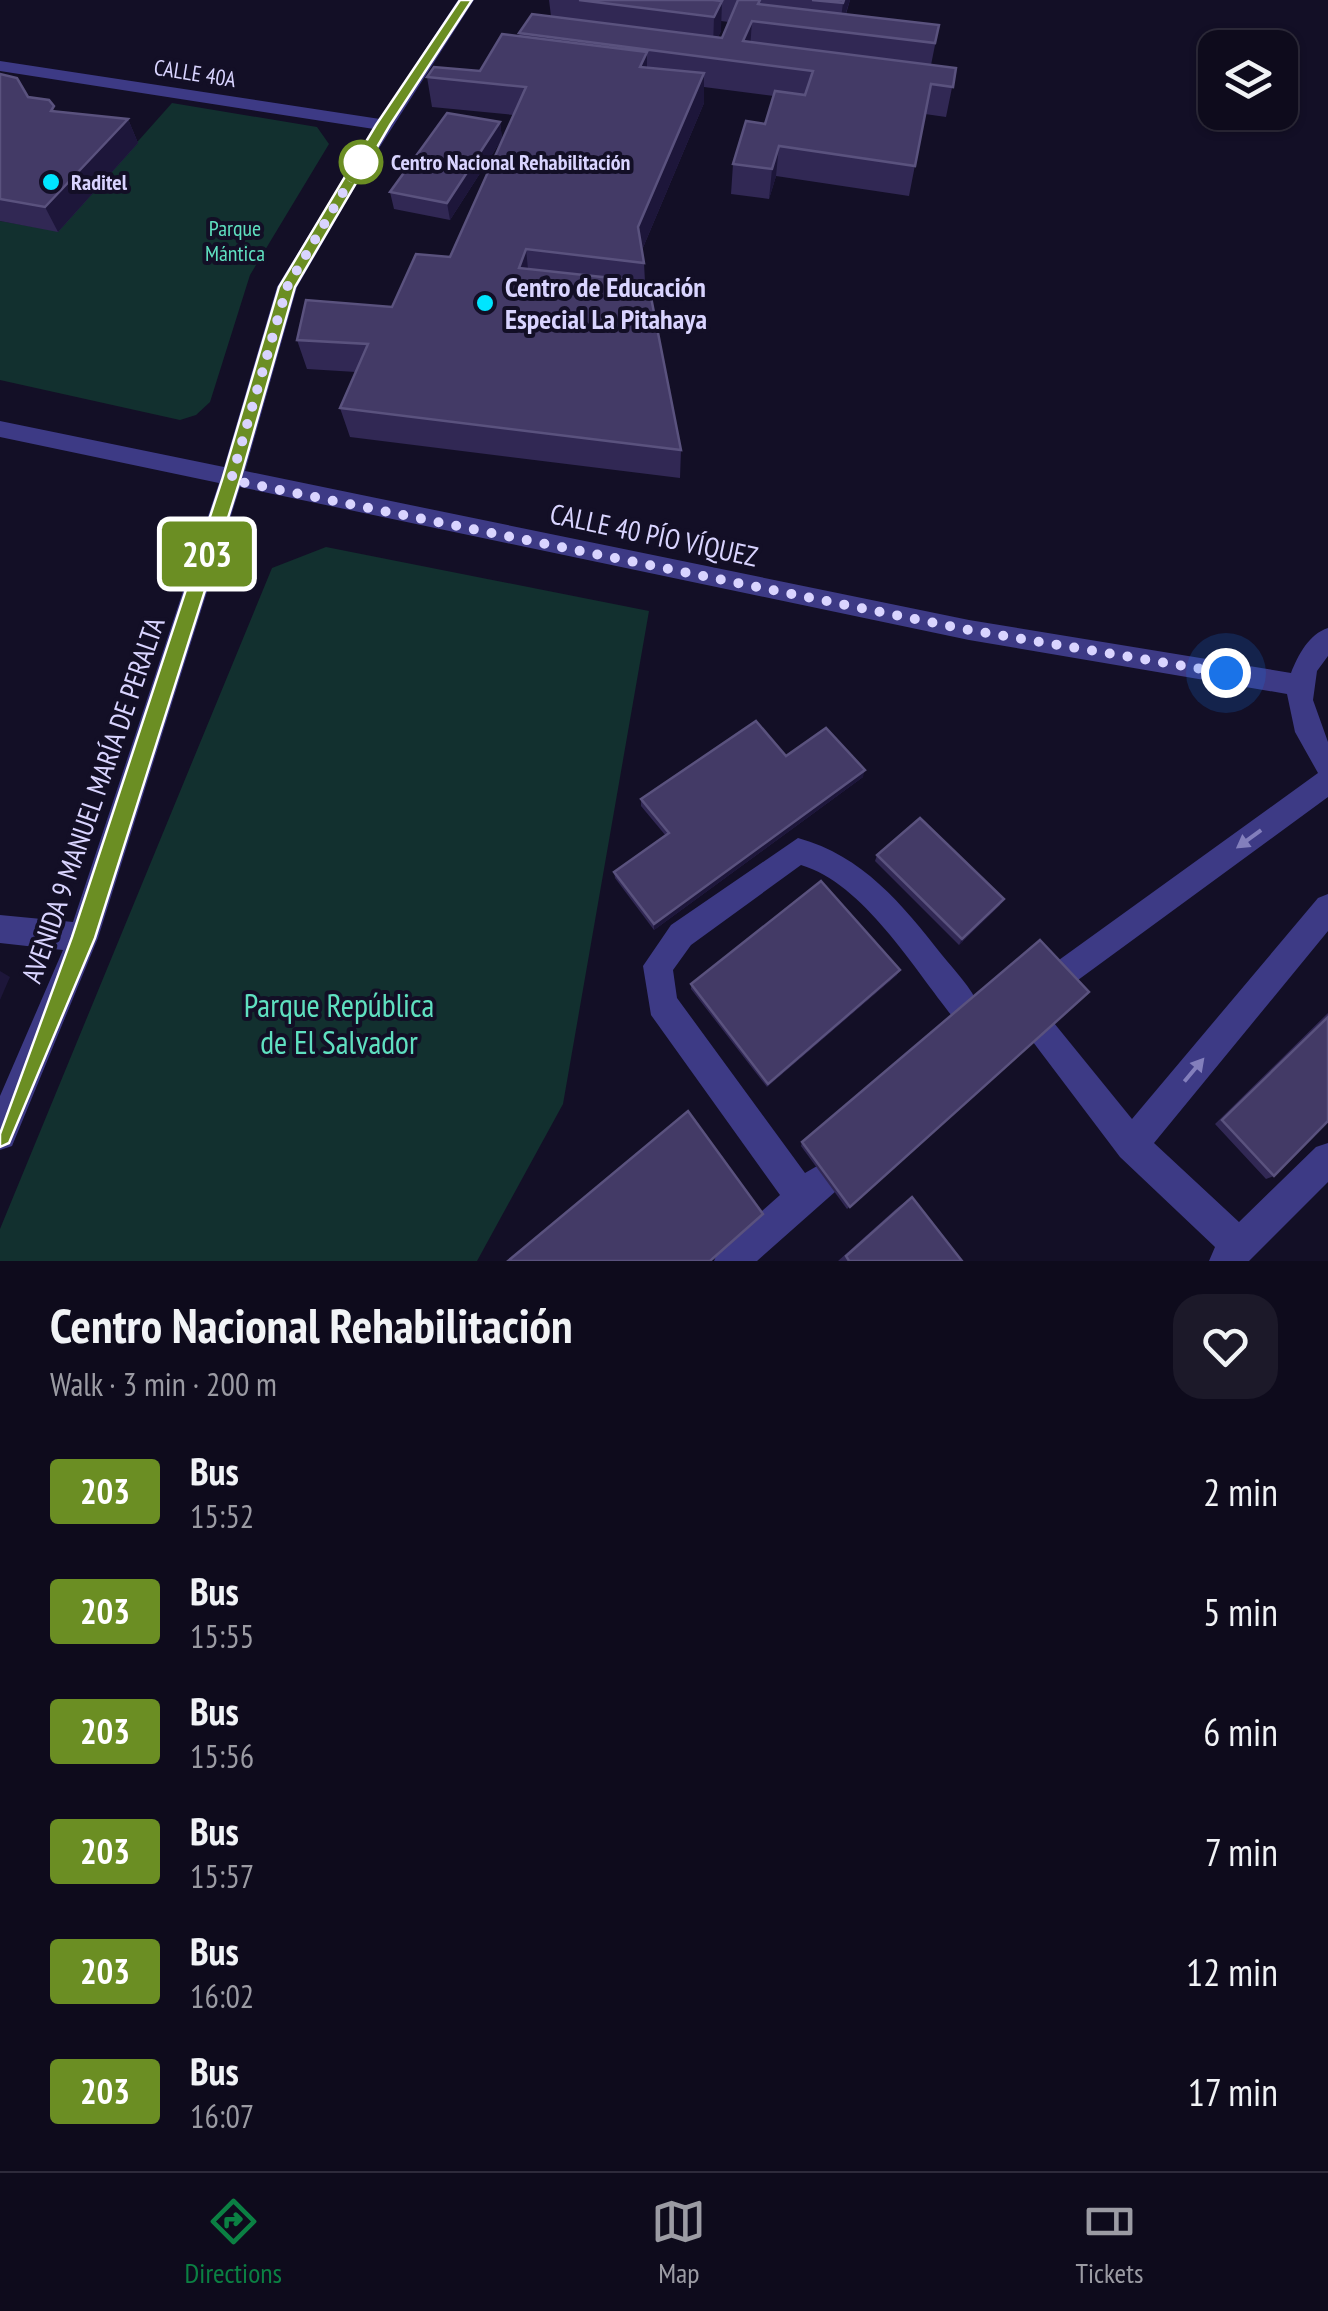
<!DOCTYPE html>
<html lang="en">
<head>
<meta charset="utf-8">
<style>
  body { margin:0; font-family:"PT Sans Narrow",sans-serif; background:#1c1929; color:#f1f3f6; height:100vh; display:flex; flex-direction:column; font-size:38px; white-space:nowrap }
  * { box-sizing:border-box; margin:0 }
  p { font-size:32px; color:#9b9ba3 }
  .icon { flex:none; width:55px; height:55px; fill:none; stroke:currentColor; stroke-width:2; stroke-linecap:round; stroke-linejoin:round }
  .map { position:relative; height:1261px; overflow:hidden }
  .drawer { display:flex; flex-direction:column; background:#0e0b1c; flex:1 }
  .drawer>* { flex:none }
  .badge { padding:0 20px; border-radius:8px; font-size:35px; line-height:65px }
  .controls { position:absolute; left:1198px; top:30px; display:grid; gap:20px }
  .controls a { display:grid; place-items:center; width:100px; height:100px; border-radius:20px; background:#0e0b1c; box-shadow:0 2px 8px #0004,0 0 0 2px #2e2b3b; font-size:50px }
  .you { position:absolute; width:50px; height:50px; margin:-25px; border:8px solid #fff; border-radius:50%; background:#1a73e8; box-shadow:0 0 0 15px #1a73e833 }
  .map>.badge { position:absolute; translate:-50% -50%; box-shadow:0 0 0 5px #fff }
  .round { display:grid; place-items:center; flex:none; width:105px; height:105px; border-radius:30px; background:#1c1929 }
  .headline { display:flex; align-items:center; justify-content:space-between; height:170px; padding:0 50px }
  h1 { font-size:48px; font-weight:600; line-height:75px }
  ul { padding:0; list-style:none }
  li { display:flex; align-items:center; gap:30px; height:120px; padding:0 50px }
  li div { flex:1 }
  li b { display:block; font-size:38px }
  li em { font-style:normal }
  li .badge { min-width:110px; font-weight:700; text-align:center }
  .menu { display:flex; justify-content:space-around; align-items:center; height:140px; border-top:2px solid #2e2b3b; background:#0e0b1c; font-size:28px; color:#9b9ba3 }
  .menu a { display:grid; justify-items:center; gap:5px }
  .menu .current { color:#0b8043 }
  .map>svg:first-child { display:block }
</style>
</head>
<body>
<div class="map">
<svg width="1328" height="1261" viewBox="0 0 1328 1261">
  <rect width="100%" height="100%" fill="#130f26"/>
  <path fill="#12302f" d="M172,103L317,127L329,144L250,275L210,402L196,415L180,420L0,380V221L58,231Z
    M326,547L649,611L563,1104L477,1261H0V1229L272,568Z"/>
  <g fill="none" stroke-linecap="round" stroke-linejoin="round">
    <path fill="#3d3a85" fill-rule="evenodd" d="M458,0H474L365,170L297,287L245,471L969,620L1291,673C1298,655 1309,634 1328,628V656L1317,671L1313,700L1328,742V797L1063,991L1052,987L1048,976L1052,965L1318,773L1295,732L1287,694L969,640L240,487L98,938L12,1146L0,1150V1096L63,950L0,943V915L73,922L219,483L0,437V421L224,467L277,287L374,129L0,71V61L380,119Z
      M798,838C863,856 902,904 942,955C955,971 971,987 979,1006L975,1017L964,1021L953,1017C914,969 863,883 801,865L691,945L673,970L677,998L805,1173L824,1162L836,1167L841,1179L836,1191L757,1261H714L719,1249L780,1195L651,1015L643,966L671,925Z
      M1328,894V931L1154,1143L1239,1222L1316,1147L1328,1143V1182L1249,1261H1209L1215,1247L1120,1157L1027,1034L1032,1023L1043,1018L1054,1023L1132,1119L1318,898Z"/>
  </g>
  <path fill="#312854" fill-rule="evenodd" d="M549,0H850L846,14L939,25L931,65L956,68L946,117L925,114L909,196L776,176L769,199L731,194L733,164L765,124L774,96L704,87V103L642,250L644,263L645,282L681,450L680,478L350,437L340,408L356,372L307,369L297,340L392,307L450,257L514,115L432,107L427,77L480,71L520,37L519,33L551,16ZM721,21L729,22L722,38L718,37L721,31Z
    M0,74L28,97L56,111L128,119L138,143L58,232L0,221Z
    M500,122L502,139L450,220L394,209L390,192Z
    M786,756L863,777L654,930L615,878L614,872L666,836L641,806V799Z
    M877,855L1000,905L959,945L875,861Z
    M897,975L767,1087L691,989V984Z
    M1089,992L847,1209L801,1146L802,1142Z
    M1328,1013V1121L1274,1176L1266,1179L1215,1124Z
    M912,1197L962,1261H838L896,1209Z"/>
  <path fill="#1d163a" d="M844,0H850L839,33L843,3Z
    M722,1L721,31L713,47L714,17Z
    M752,21L750,50L743,41Z
    M647,52V82L640,67Z
    M704,73V103L639,257L638,227Z
    M128,119L138,143L58,232L45,207Z
    M500,122L502,139L450,220L447,203Z
    M779,146L776,176L769,199L772,169Z
    M526,249L529,279L519,268Z
    M865,770L863,777L654,930V924Z
    M1004,899L1000,905L959,945L962,939Z
    M900,970L897,975L767,1087L768,1084Z
    M0,971L10,977L0,1000Z"/>
  <path fill="#433a66" stroke="#5a527e" stroke-width="2.5" d="M579,0H713L722,1L714,17Z
    M738,0H760L758,4L939,25L935,43L752,21L743,41L956,68L953,87L931,84L915,166L779,146L772,169L733,164L746,121L765,124L775,91L805,95L813,71L519,33L532,14L722,38Z
    M812,0H844L843,3Z
    M502,34L647,52L640,67L704,73L638,227L644,263L526,249L519,268L648,282L681,450L340,408L368,344L297,340L306,300L392,307L416,254L450,257L526,87L427,77L434,67L480,71Z
    M0,74L17,78L28,97L49,100L54,106L51,111L128,119L45,207L0,199Z
    M447,113L500,122L447,203L390,192Z
    M756,721L786,756L826,728L865,770L654,924L614,872L669,833L641,799Z
    M920,818L1004,899L962,939L877,855Z
    M821,881L900,970L768,1084L691,984Z
    M1040,940L1089,992L850,1207L802,1142Z
    M1328,1017V1121L1274,1176L1222,1120Z
    M688,1111L763,1214L710,1261H508Z
    M912,1197L962,1261H849L846,1256Z"/>
  <defs><path id="oneway-solid" d="M-6-.8H1V-3.2L6.5 0L1 3.2V.8H-6Z" transform="scale(2.5)"/></defs>
  <g fill="#837fbc">
    <use href="#oneway-solid" transform="translate(1249 839) rotate(144)"/>
    <use href="#oneway-solid" transform="translate(1194 1070) rotate(-50)"/>
  </g>
  <path fill="#6b8e23" stroke="#fff" stroke-width="2.5" d="M460,0H472L390,125L295,287L240,480L95,938L9,1143L0,1147V1134L72,937L222,480L279,287L376,125Z"/>
  <g fill="none" stroke-linecap="round" stroke-linejoin="round">
    <path stroke="#d9d4ff" stroke-width="10" stroke-dasharray="0 18" d="M361,162L287,287L231,480L969,630L1226,673"/>
  </g>
  <circle fill="#fff" stroke="#6b8e23" stroke-width="5" cx="361" cy="162" r="20"/>
  <g fill="#00e5ff" stroke="#130f26" stroke-width="4">
    <circle cx="51" cy="182" r="10"/>
    <circle cx="485" cy="303" r="10"/>
  </g>
  <g text-anchor="middle" stroke-width="8" stroke-linejoin="round" paint-order="stroke">
    <g font-size="22" fill="#d9d4ff" stroke="#130f26">
      <text transform="translate(195 73) rotate(9)" y="8">CALLE 40A</text>
    </g>
    <g font-size="22" font-weight="bold" fill="#d9d4ff" stroke="#130f26" text-anchor="start">
      <text x="391" y="170">Centro Nacional Rehabilitación</text>
    </g>
    <g font-size="22" font-weight="bold" fill="#d9d4ff" stroke="#130f26" text-anchor="start">
      <text x="71" y="190">Raditel</text>
    </g>
    <g font-size="22" fill="#5fe0c0" stroke="#130f26">
      <text x="235" y="236">Parque<tspan x="235" dy="25">Mántica</tspan></text>
    </g>
    <g font-size="28" font-weight="bold" fill="#d9d4ff" stroke="#130f26" text-anchor="start">
      <text x="505" y="297">Centro de Educación<tspan x="505" dy="32">Especial La Pitahaya</tspan></text>
    </g>
    <g font-size="28" fill="#d9d4ff" stroke="#130f26">
      <text transform="translate(654 535) rotate(12)" y="10">CALLE 40 PÍO VÍQUEZ</text>
      <text transform="translate(93 800) rotate(-71)" y="10">AVENIDA 9 MANUEL MARÍA DE PERALTA</text>
    </g>
    <g font-size="32" fill="#5fe0c0" stroke="#130f26">
      <text x="339" y="1017">Parque República<tspan x="339" dy="37">de El Salvador</tspan></text>
    </g>
  </g>
</svg>
<div class="controls">
<a><svg class="icon" aria-label="layers" viewBox="0 0 24 24"><path d="M12 4l9 5-9 5-9-5zM3 14l9 5 9-5"/></svg></a>
</div>
<div class="you" style="left:1226px;top:673px"></div>
<b class="badge" style="left:207px;top:554px;background:#6b8e23;color:#fff">203</b>
</div>
<section class="drawer">
<div class="headline"><div><h1>Centro Nacional Rehabilitación</h1><p>Walk · 3 min · 200 m</p></div><a class="round"><svg class="icon" aria-label="heart" viewBox="0 0 24 24"><path d="M12 20l-8-8c-3-5 5-10 8-4 3-6 11-1 8 4z"/></svg></a></div>
<ul>
<li><span class="badge" style="background:#6b8e23;color:#fff">203</span><div><b>Bus</b><p>15:52</p></div><em>2 min</em></li>
<li><span class="badge" style="background:#6b8e23;color:#fff">203</span><div><b>Bus</b><p>15:55</p></div><em>5 min</em></li>
<li><span class="badge" style="background:#6b8e23;color:#fff">203</span><div><b>Bus</b><p>15:56</p></div><em>6 min</em></li>
<li><span class="badge" style="background:#6b8e23;color:#fff">203</span><div><b>Bus</b><p>15:57</p></div><em>7 min</em></li>
<li><span class="badge" style="background:#6b8e23;color:#fff">203</span><div><b>Bus</b><p>16:02</p></div><em>12 min</em></li>
<li><span class="badge" style="background:#6b8e23;color:#fff">203</span><div><b>Bus</b><p>16:07</p></div><em>17 min</em></li>
</ul>
</section>
<nav class="menu">
<a class="current"><svg class="icon" aria-label="directions" viewBox="0 0 24 24"><path d="M12 3l9 9-9 9-9-9zM9 14v-3h6M13 9l2 2-2 2"/></svg>Directions</a>
<a><svg class="icon" aria-label="map" viewBox="0 0 24 24"><path d="M3 6l6-2 6 2 6-2v14l-6 2-6-2-6 2zM9 4v14M15 6v14"/></svg>Map</a>
<a><svg class="icon" aria-label="tickets" viewBox="0 0 24 24"><path d="M3 7h18v10H3zM15 7v10"/></svg>Tickets</a>
</nav>
</body>
</html>
